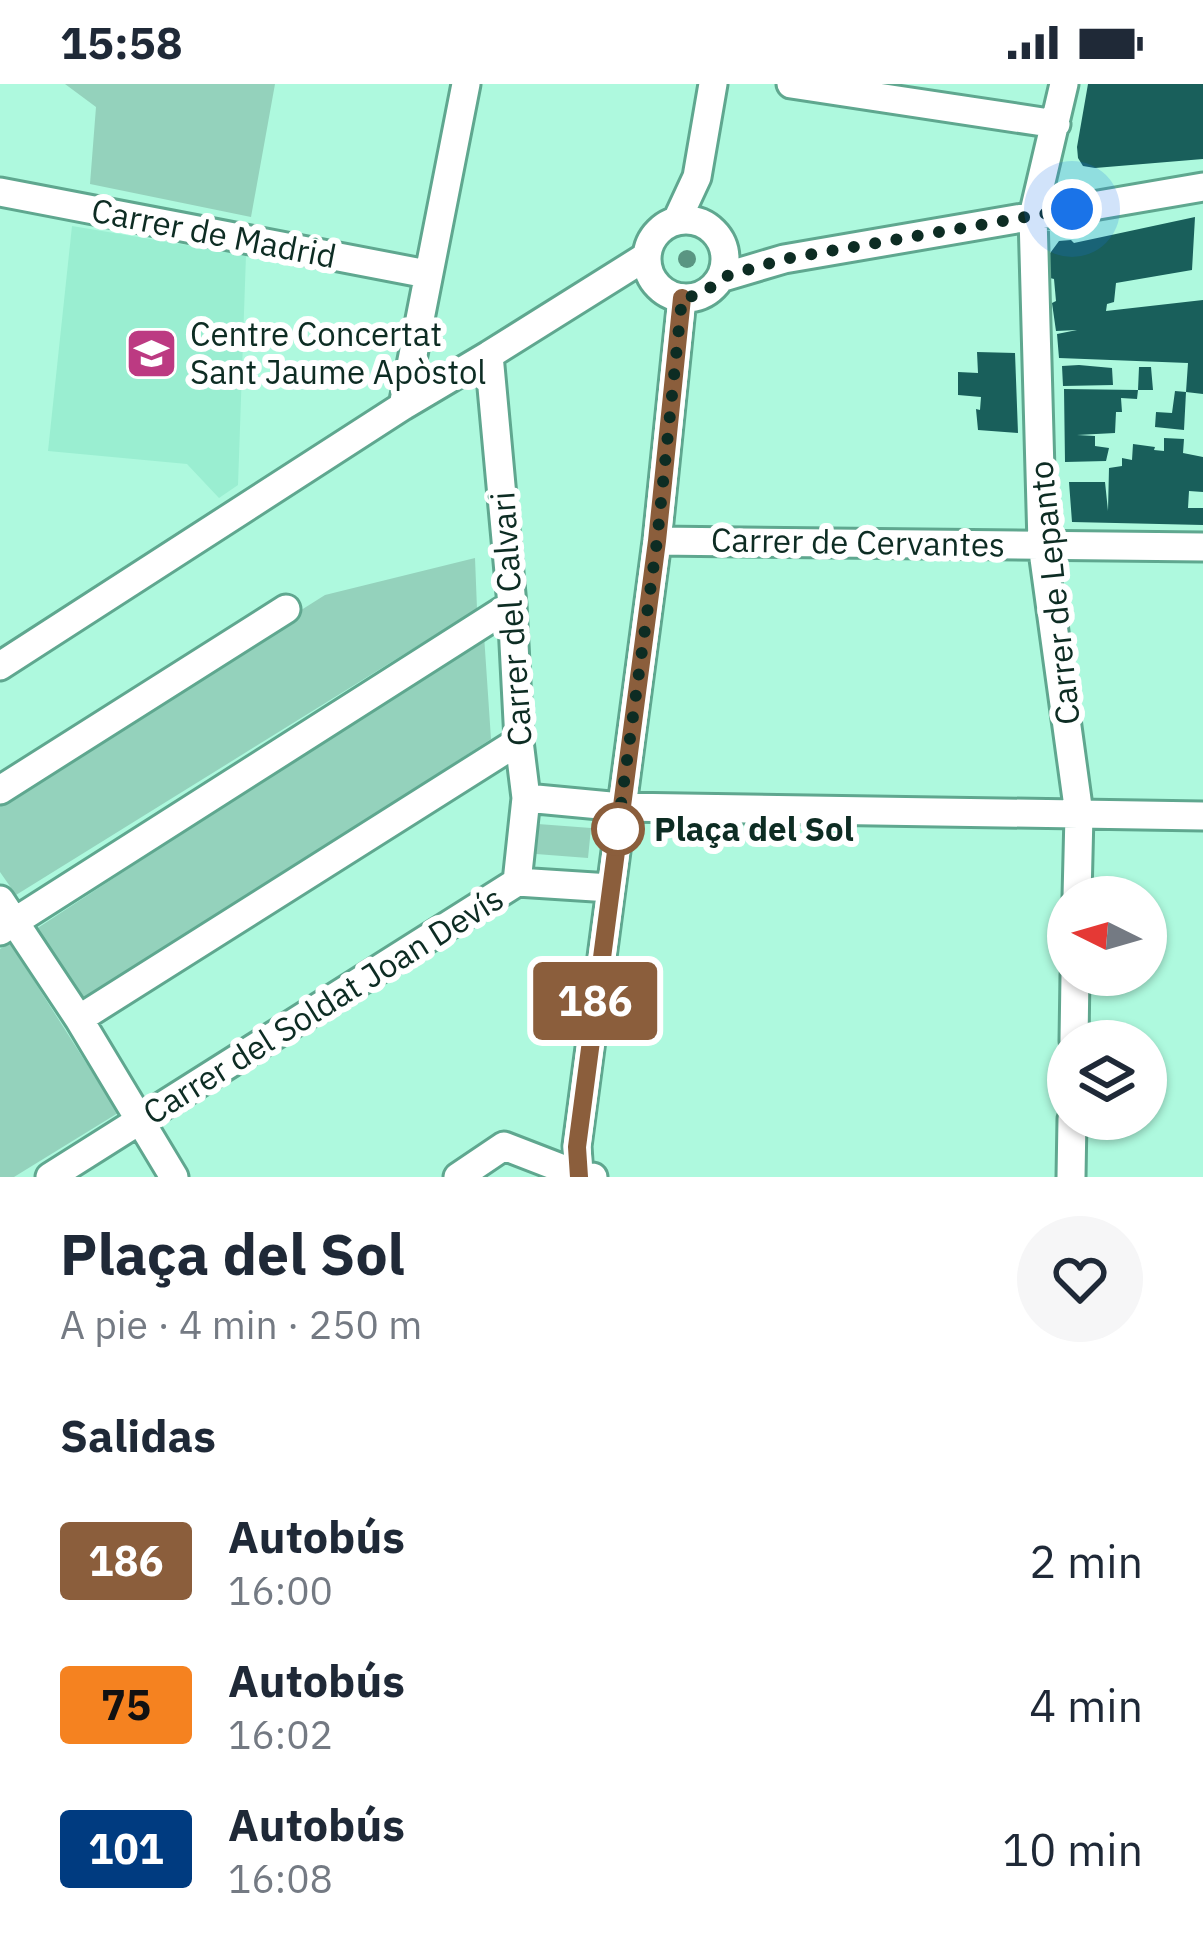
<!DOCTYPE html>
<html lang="es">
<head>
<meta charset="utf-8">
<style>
  body { margin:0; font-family:"IBM Plex Sans",sans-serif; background:#f6f6f7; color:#1f2937; height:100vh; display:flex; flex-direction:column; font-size:45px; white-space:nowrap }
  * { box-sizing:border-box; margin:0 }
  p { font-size:39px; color:#747a83 }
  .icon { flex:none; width:66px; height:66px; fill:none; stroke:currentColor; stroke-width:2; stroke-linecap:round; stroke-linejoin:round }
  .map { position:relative; height:1093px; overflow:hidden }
  .drawer { display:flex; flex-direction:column; background:#fff; flex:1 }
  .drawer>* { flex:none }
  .badge { padding:0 24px; border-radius:9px; font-size:42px; line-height:78px }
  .needle { width:78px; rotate:275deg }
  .fabs { position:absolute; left:1047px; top:792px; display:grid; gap:24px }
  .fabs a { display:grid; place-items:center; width:120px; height:120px; border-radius:50%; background:#fff; box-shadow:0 3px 9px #0004; font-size:60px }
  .you { position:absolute; width:60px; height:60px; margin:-30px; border:9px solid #fff; border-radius:50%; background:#1a73e8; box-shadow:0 0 0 18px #1a73e833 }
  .map>.badge { position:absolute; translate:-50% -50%; box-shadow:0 0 0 6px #fff }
  h2 { padding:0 60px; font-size:45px; line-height:108px }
  .round { display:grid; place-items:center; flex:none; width:126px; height:126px; border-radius:63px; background:#f6f6f7 }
  .head { display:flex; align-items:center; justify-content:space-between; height:204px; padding:0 60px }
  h1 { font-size:57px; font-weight:700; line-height:90px }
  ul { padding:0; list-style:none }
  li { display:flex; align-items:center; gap:36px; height:144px; padding:0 60px }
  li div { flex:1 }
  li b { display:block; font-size:45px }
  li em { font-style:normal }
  li .badge { min-width:132px; font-weight:700; text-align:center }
  .status { display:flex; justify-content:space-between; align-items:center; height:84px; padding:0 60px; background:#fff; direction:ltr }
  .status svg { height:33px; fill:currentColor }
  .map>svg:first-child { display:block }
</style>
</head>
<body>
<div class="status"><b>15:58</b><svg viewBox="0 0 49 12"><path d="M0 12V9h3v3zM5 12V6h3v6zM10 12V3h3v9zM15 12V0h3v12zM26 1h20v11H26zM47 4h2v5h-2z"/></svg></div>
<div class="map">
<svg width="1203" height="1093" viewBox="0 0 1203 1093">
  <rect width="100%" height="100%" fill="#aef9de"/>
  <path fill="#9aeed1" d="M72,142L246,171L238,401L219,414L187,380L48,367Z"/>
  <path fill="#94d2bc" d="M65,0H275L251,133L90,100L96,23Z
    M475,474L477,525L16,811L0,788V716L325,511Z
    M484,551L491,655L80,921L33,847Z
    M538,740L591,744L588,774L536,770Z
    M10,859L118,1029L14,1093H0V865Z"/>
  <path fill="#195f5b" d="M1088,0H1203V75L1095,84L1083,82L1078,74L1077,63Z
    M1195,133L1192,186L1116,199L1114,218L1107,220L1106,227L1203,216V310L1186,308L1184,346L1155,343L1156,328L1172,329L1175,307L1186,308L1188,279L1059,274L1057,250L1077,246L1056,247L1052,219L1056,217L1054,195L1050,194L1048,172L1059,157L1071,156L1074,159Z
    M977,268L1015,269L1018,349L978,346L976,325L980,326L981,313L958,311V288L978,289Z
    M1079,281L1112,284L1113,301L1063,302L1062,282Z
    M1139,283H1151L1153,306H1138L1137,315L1121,314L1122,328H1116L1115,349L1077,351L1095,352V362L1109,364L1106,377L1065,378L1064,305L1138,306Z
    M1164,354L1184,355L1183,369L1203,373V408L1189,407L1188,424H1203V441L1072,438L1069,398H1105L1108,427L1109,384L1122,382V374L1132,376L1133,360L1155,363L1154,366L1164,367Z"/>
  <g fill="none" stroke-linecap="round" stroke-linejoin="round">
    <defs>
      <path id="minor" d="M791,0L1056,40
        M1064,0L1033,132L1042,460L1079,730L1077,813
        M0,108L427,190
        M647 175a39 39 0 1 1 78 0a39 39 0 1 1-78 0Z
        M677,136L697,93L713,0
        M720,194L784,175L1203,103
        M489,271L512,521L519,657L526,714L517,798
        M403,322L466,0
        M657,457L1203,463
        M0,582L403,322L489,271L647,172
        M0,706L286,525
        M526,714L621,723L1203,732
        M0,816L79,935
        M0,847L512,521
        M1074,957L1075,891
        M50,1093L517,798L610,804
        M174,1093L79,935L519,657
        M458,1093L504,1062L579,1091L593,1093
        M579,1093L577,1062L657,457L682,214
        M1071,1093L1072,1035"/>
    </defs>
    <use href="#minor" stroke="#5fa78f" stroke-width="33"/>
    <use href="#minor" stroke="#fff" stroke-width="27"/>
  </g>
  <circle fill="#5a9582" cx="687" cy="175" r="9"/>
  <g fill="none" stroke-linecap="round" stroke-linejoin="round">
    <defs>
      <path id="line" d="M579,1093L577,1063L657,457L682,214"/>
    </defs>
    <use href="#line" stroke="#fff" stroke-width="27"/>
    <use href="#line" stroke="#8b5e3c" stroke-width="18"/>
    <path stroke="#0d2c23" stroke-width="12" stroke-dasharray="0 21.6" d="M618,745L615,764L657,457L682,214L704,210L720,194L784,175L1072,125"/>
  </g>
  <defs>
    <symbol id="school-square" viewBox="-11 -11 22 22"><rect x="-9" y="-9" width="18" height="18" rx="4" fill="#bc3a82" stroke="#fff"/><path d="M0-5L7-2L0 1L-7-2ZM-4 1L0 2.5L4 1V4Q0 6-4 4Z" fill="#fff"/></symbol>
  </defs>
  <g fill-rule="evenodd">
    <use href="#school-square" x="122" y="240" width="59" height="59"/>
  </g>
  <circle fill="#fff" stroke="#8b5e3c" stroke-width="6" cx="618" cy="745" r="24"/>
  <g text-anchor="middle" stroke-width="12" stroke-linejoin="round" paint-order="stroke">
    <g font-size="33" fill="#0d2c23" stroke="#fff">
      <text transform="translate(214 149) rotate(11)" y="12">Carrer de Madrid</text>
      <text transform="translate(858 458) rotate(1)" y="12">Carrer de Cervantes</text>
      <text transform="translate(1054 509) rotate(-96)" y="12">Carrer de Lepanto</text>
      <text transform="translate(511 535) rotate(-94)" y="12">Carrer del Calvari</text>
      <text transform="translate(323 921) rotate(-32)" y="12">Carrer del Soldat Joan Devís</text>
    </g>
    <g font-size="33" fill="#0d2c23" stroke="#fff" text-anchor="start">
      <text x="190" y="262">Centre Concertat<tspan x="190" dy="38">Sant Jaume Apòstol</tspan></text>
    </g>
    <g font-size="33" font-weight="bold" fill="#0d2c23" stroke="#fff" text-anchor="start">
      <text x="654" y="757">Plaça del Sol</text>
    </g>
  </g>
</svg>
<div class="fabs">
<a><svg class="needle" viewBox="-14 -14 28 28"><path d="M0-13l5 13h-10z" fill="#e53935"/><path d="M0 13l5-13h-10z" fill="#747a83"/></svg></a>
<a><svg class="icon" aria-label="layers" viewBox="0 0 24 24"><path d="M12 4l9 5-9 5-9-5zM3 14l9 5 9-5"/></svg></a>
</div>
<div class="you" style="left:1072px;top:125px"></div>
<b class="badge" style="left:595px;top:917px;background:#8b5e3c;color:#fff">186</b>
</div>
<section class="drawer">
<div class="head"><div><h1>Plaça del Sol</h1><p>A pie · 4 min · 250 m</p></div><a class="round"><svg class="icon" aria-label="heart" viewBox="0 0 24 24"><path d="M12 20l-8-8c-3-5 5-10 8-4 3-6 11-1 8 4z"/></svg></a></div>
<h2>Salidas</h2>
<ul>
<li><span class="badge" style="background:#8b5e3c;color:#fff">186</span><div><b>Autobús</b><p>16:00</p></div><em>2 min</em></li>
<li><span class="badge" style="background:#f58220;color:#111">75</span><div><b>Autobús</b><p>16:02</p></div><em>4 min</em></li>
<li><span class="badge" style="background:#003b80;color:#fff">101</span><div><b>Autobús</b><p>16:08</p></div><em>10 min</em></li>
</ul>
</section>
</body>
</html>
